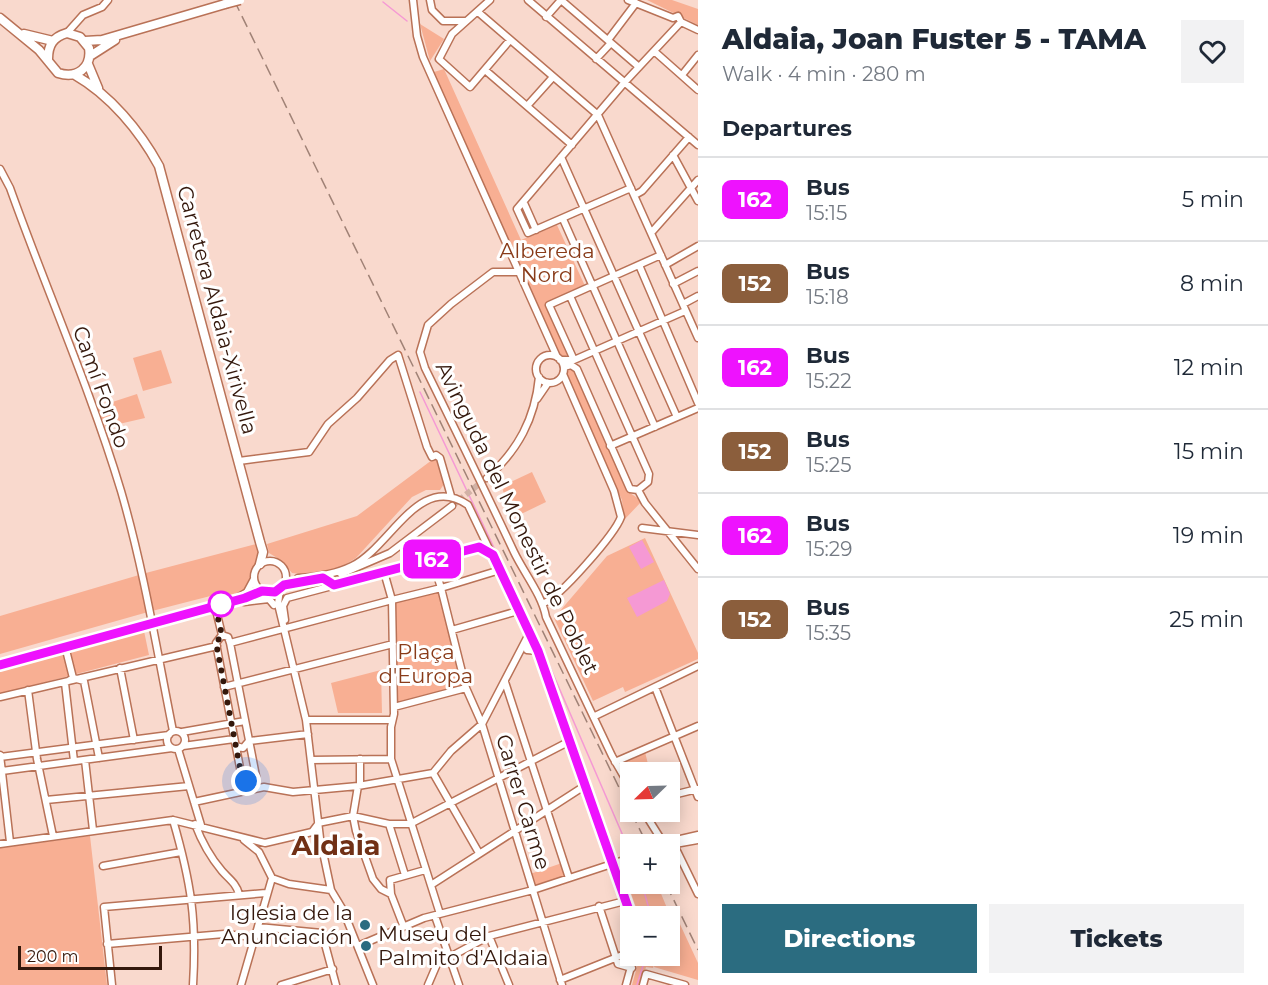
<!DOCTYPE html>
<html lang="en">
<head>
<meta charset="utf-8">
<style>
  body { margin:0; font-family:Montserrat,sans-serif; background:#f2f2f3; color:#1f2937; height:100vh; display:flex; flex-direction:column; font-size:22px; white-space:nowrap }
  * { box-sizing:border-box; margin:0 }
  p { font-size:20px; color:#747a83 }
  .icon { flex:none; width:33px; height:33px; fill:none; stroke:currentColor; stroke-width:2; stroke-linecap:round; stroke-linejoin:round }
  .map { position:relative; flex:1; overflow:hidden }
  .drawer { display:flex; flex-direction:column; background:#fff; width:570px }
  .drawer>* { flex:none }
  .badge { padding:0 12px; border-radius:9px; font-size:21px; line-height:39px }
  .needle { width:39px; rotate:247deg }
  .tools { position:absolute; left:620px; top:762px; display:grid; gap:12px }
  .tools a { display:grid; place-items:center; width:60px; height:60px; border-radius:0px; background:#fff; box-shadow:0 3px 15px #0003; font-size:30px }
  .scale { position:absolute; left:18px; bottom:15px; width:144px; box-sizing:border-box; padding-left:6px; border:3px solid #34180c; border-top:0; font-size:16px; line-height:21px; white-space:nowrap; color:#34180c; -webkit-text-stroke:4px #fff; paint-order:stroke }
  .you { position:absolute; width:30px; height:30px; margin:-15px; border:4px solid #fff; border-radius:50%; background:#1a73e8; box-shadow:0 0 0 9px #1a73e833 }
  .map>.badge { position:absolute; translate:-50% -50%; box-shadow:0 0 0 3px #fff }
  h2 { padding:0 24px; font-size:22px; line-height:54px }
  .round { display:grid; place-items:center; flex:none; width:63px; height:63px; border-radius:0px; background:#f2f2f3 }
  .head { display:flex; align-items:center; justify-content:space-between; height:102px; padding:0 24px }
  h1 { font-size:28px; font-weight:800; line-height:45px }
  .primary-button { display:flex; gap:12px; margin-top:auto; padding:12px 24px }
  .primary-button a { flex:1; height:69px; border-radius:0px; background:#2b6c80; color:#fff; font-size:24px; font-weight:800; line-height:69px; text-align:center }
  .primary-button a+a { background:#f2f2f3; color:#1f2937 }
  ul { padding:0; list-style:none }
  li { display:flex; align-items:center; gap:18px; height:84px; padding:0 24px; border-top:2px solid #e0e1e3 }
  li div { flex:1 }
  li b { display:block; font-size:22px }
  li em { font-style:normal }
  li .badge { min-width:66px; font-weight:700; text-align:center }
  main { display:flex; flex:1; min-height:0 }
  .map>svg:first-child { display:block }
</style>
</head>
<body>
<main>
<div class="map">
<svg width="698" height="985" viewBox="0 0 698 985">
  <rect width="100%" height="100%" fill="#f9d9cd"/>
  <path fill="#f8af93" d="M647,0H672L698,9V25Z
    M420,24L444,39L430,61Z
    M444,69L521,240L557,225L585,286L546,303L567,350L568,354L565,357L558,354L553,342L434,72Z
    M161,350L172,383L143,391L133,358Z
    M571,368L576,370L627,491L642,501L624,520L622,500L566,377V372Z
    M137,394L145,418L106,427L97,407Z
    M436,457L446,481L440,490H426L412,497L356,558L338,569L309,575L292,573L282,561L269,553L267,544L357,516Z
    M532,472L546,502L515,517L503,491L504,485Z
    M645,538L698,653V659L625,692L623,687L593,701L554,618L607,556Z
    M256,544C257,546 259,550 259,553C259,556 247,587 245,589C240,593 233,596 227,598L226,592L152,611L142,574Z
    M139,575L148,612L0,654V616Z
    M438,589L464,685L395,703L396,600Z
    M144,631L149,655L0,694V670L18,662Z
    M381,670L382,713H338L331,683Z
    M645,752L650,772H630V779L620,762Z
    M90,836L107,985H0V848Z
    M562,863L566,876L533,887L530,874Z
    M630,866V884H657L667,908L666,916H639L623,871Z
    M672,907L698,963V980L654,967L658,956H669V917Z
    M640,956H656L653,968L646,967L641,985H632Z"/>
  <path fill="#f599d4" d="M642,540L654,562L641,569L629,547Z
    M664,580L670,594L667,601L637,617L627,598Z"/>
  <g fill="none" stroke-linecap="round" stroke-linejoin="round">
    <path stroke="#f599d4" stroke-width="1.5" d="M383,2L407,21
      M420,392L544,653L630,852
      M642,884L651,916
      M637,985L646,956"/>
    <path stroke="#d2b2a6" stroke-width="6" stroke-dasharray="6 3" stroke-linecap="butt" d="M452,506L484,480"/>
    <defs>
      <path id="minor" d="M413,0L417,36L423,57L557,357
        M430,0L432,10L443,21H466
        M490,0L452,34L439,59L470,87L510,40
        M528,0L698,145
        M628,0L673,18
        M478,12L598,115L698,338
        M546,17L561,0L639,67
        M673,18L678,16L681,22L698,30
        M67,33L83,15L102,7L108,0
        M608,40L636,3
        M654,51L698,90
        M596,59L611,43
        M485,70L572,145
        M682,75L698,55
        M527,106L553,77
        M673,155L698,201
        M561,157L677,417
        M0,169L10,188C46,289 90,388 121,491C144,570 157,651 173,731
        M631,188L528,233L517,209L624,83L681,22
        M635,195L642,191L689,137
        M524,203L536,230
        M563,219L655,427
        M651,233L698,180
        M639,265L698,403
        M665,265L698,246
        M517,272H493L451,304L428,325L420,352L425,368C455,429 485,490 514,552C524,573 542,595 546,617L612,756L630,787
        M673,284L698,271
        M570,296L649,474L648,482L638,490
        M683,304L698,296
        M536 369a14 14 0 1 1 28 0a14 14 0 1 1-28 0Z
        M560,360H574L685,311
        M574,360L549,305L661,255
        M564,367L571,365L577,369L630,489L638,490
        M537,399L548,383
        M610,446L698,408
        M239,461L309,452L328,424L357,398L390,360L398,355L427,447L432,457L436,455L440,458L451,496
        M487,478C518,450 535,419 539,377
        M638,490L645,503L698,569
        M642,528L698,535
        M432,559L441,588L500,570
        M254 577a16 16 0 1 1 32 0a16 16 0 1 1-32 0Z
        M341,574L390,553L452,506
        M298,578C316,577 336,574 352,566C391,547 419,471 468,505L538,651L631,916
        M284,585L316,580
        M280,589L278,604L306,720L320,838L331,890L343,910L373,985
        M237,598L247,592L254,579
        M244,602L269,599L274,605
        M544,603C560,597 615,534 621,517L614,491L563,374
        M215,606L222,635
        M285,620L283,606L287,598L479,547L491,553
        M452,630L518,611
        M222,635L228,637L230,643L256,776L249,781L242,778L218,654L216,643Z
        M230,643L392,600L384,572
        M535,644L528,645L527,650L538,651
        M65,646L73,678
        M0,665L245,598L262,591
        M120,668L134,740
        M505,682L569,878
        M224,687L393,644
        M655,687L698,797
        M28,690L37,759L53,836
        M0,697L217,646
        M394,707L466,688
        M595,716L698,666
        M306,720H392
        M167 740a9 9 0 1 1 18 0a9 9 0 1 1-18 0Z
        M182,732L245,721
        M183,746L234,739
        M236,746L243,748L249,741L308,734
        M178,749L201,825
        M0,755L10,842
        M0,757L169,735
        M360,759V785
        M85,760L93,830
        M311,760L391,759
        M74,761L65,683L73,678L84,681L99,758
        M615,762L698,726
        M2,771L172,748
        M433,773L479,853
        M358,786L353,816L356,831L373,879L381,889L391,894L403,925
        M669,796L697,789
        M46,800L189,786
        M194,802L264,787L293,792L358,786L433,773L451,751L482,724L530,632
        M644,812L664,844
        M173,820C191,882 197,920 193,985
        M318,823L353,816L389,824H410L570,741
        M195,824C201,840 211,858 222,871C229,879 236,883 239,894
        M389,824L405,875
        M244,840L259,852L272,878L289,884L331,890
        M663,843L698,835
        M0,844L173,820L265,843L312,832L318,824
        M675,844L698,840
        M669,847L677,851L698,894
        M103,866L181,852
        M431,885L586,785
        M391,894L390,880L425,870
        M599,906L618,964L632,968
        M440,914L391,759V727L394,714L392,600L441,588L466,688L482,724L562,985
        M435,916L459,985
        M258,927L322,933L336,985
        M489,936L509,985
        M107,944L224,934L254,937
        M358,946L424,918L533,890L630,858
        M560,980L630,952
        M112,985L104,907L266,893
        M241,985L272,878
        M281,985L333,969
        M428,985L437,964L489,936L625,901
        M626,985L634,956
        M643,985L646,974L685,985"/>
      <path id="major" d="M0,18L39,50L58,73C77,79 92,68 89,48L80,37L67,33C53,37 48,45 48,59
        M24,34L53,41
        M85,41L102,40L225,4
        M90,56L115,40
        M88,64L98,88
        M75,75C110,95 140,131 159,166L260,542L263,552L260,564"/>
    </defs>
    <use href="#minor" stroke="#b97257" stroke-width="9"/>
    <use href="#major" stroke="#b97257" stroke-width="11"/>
    <use href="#minor" stroke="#fff" stroke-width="6"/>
    <use href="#major" stroke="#fff" stroke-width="8"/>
    <path stroke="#a08276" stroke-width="1.5" stroke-dasharray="12 6" stroke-linecap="butt" d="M234,0L630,810
      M631,812L647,844
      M666,884L698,950"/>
    <defs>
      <path id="major-bridge" d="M225,4L240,0"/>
    </defs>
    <use href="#major-bridge" stroke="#b97257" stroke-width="11" stroke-linecap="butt"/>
    <use href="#major-bridge" stroke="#fff" stroke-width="8"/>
  </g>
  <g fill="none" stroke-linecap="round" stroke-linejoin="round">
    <defs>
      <path id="line" d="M0,665L245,598L262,591L275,592L284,585L323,578L334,585L479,547L493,555L538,651L631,916"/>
    </defs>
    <use href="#line" stroke="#fff" stroke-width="14"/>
    <use href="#line" stroke="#ee12fe" stroke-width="9"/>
    <path stroke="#34180c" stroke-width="6" stroke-dasharray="0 10.8" d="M221,604L227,603L215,606L222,635L216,643L242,778L246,781"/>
  </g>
  <circle fill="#fff" stroke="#ee12fe" stroke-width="3" cx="221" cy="604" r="12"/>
  <g fill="#2b6c80" stroke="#fff" stroke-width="2">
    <circle cx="365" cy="925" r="6"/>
    <circle cx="366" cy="946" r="6"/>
  </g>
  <g text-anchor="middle" stroke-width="6" stroke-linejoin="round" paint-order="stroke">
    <g font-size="21" fill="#893b19" stroke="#fff">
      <text x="547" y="258">Albereda<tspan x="547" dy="24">Nord</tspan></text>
      <text x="426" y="659">Plaça<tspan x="426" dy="24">d'Europa</tspan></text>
    </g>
    <g font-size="21" fill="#34180c" stroke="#fff">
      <text transform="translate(217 310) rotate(75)" y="7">Carretera Aldaia-Xirivella</text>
      <text transform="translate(101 387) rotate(70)" y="7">Camí Fondo</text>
      <text transform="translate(517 518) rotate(64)" y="7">Avinguda del Monestir de Poblet</text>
      <text transform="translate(523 802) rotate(73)" y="7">Carrer Carme</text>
    </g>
    <g font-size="21" fill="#34180c" stroke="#fff" text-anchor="end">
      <text x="353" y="920">Iglesia de la<tspan x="353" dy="24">Anunciación</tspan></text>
      <text x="378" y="941" text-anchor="start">Museu del<tspan x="378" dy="24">Palmito d'Aldaia</tspan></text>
    </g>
    <g font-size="27" font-weight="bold" fill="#703015" stroke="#fff">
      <text x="336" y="855">Aldaia</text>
    </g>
  </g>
</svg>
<div class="tools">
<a><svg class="needle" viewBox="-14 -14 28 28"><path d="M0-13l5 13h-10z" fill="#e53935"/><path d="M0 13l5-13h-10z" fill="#747a83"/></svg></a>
<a>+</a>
<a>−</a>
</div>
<div class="scale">200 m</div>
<div class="you" style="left:246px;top:781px"></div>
<b class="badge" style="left:432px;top:559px;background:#ee12fe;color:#fff">162</b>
</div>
<section class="drawer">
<div class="head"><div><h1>Aldaia, Joan Fuster 5 - TAMA</h1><p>Walk · 4 min · 280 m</p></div><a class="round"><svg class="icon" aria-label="heart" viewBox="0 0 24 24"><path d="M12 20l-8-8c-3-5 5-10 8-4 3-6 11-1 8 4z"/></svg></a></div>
<h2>Departures</h2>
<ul>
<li><span class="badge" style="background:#ee12fe;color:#fff">162</span><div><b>Bus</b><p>15:15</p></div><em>5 min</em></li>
<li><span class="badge" style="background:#8b5e3c;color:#fff">152</span><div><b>Bus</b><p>15:18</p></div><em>8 min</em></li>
<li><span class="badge" style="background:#ee12fe;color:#fff">162</span><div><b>Bus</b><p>15:22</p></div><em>12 min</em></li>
<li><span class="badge" style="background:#8b5e3c;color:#fff">152</span><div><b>Bus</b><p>15:25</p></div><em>15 min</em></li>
<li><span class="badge" style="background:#ee12fe;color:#fff">162</span><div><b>Bus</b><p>15:29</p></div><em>19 min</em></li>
<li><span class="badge" style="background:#8b5e3c;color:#fff">152</span><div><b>Bus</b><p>15:35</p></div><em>25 min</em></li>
</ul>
<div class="primary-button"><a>Directions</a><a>Tickets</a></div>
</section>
</main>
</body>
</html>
